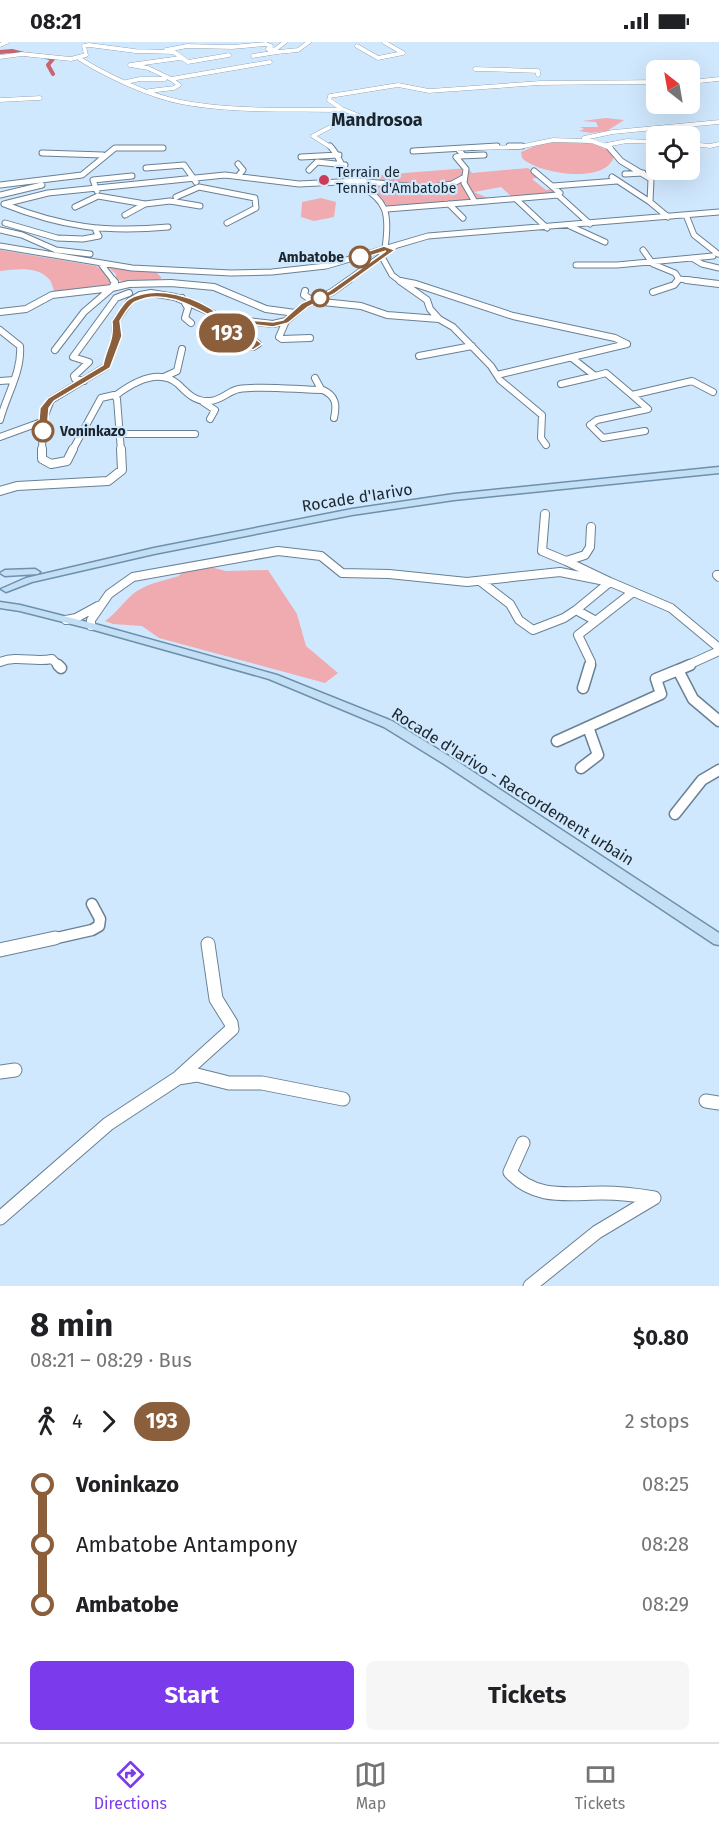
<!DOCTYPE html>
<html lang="en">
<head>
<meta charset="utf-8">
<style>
  body { margin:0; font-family:"Fira Sans",sans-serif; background:#f6f6f6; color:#202124; height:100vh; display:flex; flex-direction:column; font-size:22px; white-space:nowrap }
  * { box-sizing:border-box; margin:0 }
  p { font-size:20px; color:#757577 }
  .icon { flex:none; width:33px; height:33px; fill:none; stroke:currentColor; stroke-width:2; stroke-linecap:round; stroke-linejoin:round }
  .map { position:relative; height:1244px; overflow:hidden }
  .details { display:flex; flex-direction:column; background:#fff; flex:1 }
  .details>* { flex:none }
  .badge { padding:0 12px; border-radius:20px; font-size:21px; line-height:39px }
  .needle { width:39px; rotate:329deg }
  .controls { position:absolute; left:646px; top:18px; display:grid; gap:12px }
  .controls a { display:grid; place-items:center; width:54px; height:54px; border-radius:9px; background:#fff; box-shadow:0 6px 24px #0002; font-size:30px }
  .map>.badge { position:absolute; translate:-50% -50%; box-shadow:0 0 0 3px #fff }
  .legs { display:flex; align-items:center; gap:9px; height:66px; padding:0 30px; font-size:20px }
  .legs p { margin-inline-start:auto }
  .headline { display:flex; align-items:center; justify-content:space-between; height:102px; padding:0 30px }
  h1 { font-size:33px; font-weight:700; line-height:45px }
  .action { display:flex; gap:12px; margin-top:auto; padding:12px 30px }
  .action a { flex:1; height:69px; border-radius:9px; background:#7c3aed; color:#fff; font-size:24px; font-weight:700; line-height:69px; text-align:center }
  .action a+a { background:#f6f6f6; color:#202124 }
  ul { padding:0 30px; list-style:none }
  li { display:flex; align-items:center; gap:21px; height:60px; font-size:22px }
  li i { display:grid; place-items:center; width:9px; height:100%; margin:0 8px; background:currentColor }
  li i::after { content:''; width:15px; height:15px; margin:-8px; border:4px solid; border-radius:50%; background:#fff }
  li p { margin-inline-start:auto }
  li:first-child i { background:linear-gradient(#0000 50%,currentColor 0) }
  li:last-child i { background:linear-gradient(currentColor 50%,#0000 0) }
  .status { display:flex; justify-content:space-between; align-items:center; height:42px; padding:0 30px; background:#fff; direction:ltr }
  .status svg { height:16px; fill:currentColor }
  .tab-bar { display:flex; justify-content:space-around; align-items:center; height:84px; border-top:2px solid #e0e0e0; background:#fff; font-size:16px; color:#757577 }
  .tab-bar a { display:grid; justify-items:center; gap:3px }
  .tab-bar .on { color:#7c3aed }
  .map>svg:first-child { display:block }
</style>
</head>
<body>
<div class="status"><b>08:21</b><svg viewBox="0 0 49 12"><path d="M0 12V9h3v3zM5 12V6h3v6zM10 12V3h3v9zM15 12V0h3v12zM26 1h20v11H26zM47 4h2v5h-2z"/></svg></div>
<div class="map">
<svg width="719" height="1244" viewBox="0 0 719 1244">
  <rect width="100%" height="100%" fill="#d0e8fe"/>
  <path fill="#efabb0" d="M606,76L624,78L607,89L591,91L579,89L584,87L580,85H598L596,80L582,79Z
    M561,99C582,100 599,98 614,114C607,143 538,132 522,116L521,110L540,102Z
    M468,126L472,131L528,126L539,135L532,137L546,148L553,147L557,152L512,155L501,145L474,150L490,157L388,166C383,151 365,145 354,135Z
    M321,156L336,160L334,175L314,179L301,175L302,160Z
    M0,208L96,224L105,230L111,240L106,246L55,251C53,247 52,240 49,237C38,224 15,227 0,229Z
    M108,225L156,230L162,236C151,241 128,242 116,237V232Z
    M206,524L226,529L268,528L297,572L306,604L338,631L325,641L159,596L142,584L113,582L105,579C117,571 125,557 137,549C150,541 165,538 179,534L182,528Z"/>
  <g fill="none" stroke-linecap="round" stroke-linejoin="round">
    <path stroke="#c86571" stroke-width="4" d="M0,10L12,9L28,13
      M46,15L53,17L48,23L53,32"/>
    <defs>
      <path id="minor-far5" d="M0,3L7,0
        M357,4L378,16L403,11L384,0
        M166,8L187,4L232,5L266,2L271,4L268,7L270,8
        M278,10L298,8L309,0
        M253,14L278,10L270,8L276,7L285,0
        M0,15L22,12L71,17L86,13L84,4L89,3L135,9L174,10L188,20L229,13
        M80,17C107,34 150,54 181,60C233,70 289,67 342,68
        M475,27L538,29V33
        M171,37L148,26L130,23L180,16
        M126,40L140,37H165
        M690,40L719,37
        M149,49L174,46L179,43L171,37L270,20
        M0,58L40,56
        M690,102L710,104L719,102
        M606,103L627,99L657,100
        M332,106L313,94L336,82L370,78L342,67L329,58L330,54L398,43L429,49L540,41L657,40
        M470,106L519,105L553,98L589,99
        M611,106L584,96L613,90L719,80"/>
      <path id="minor-far4" d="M330,104C339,113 342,127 348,132C380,160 392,157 385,206
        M509,104H522
        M608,104L621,119L651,137L650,160L668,175
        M413,109L497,104
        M42,111L103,113
        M460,114L484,113
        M301,115L339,113
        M238,122L243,128L239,133
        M146,126L184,123L196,140
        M309,128L317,120L345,123
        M534,129L560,151L558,153L590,182
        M625,132L643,131
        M612,135L650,160
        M0,143L82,133L115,106H163
        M553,144L617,139
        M97,149L93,138L132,134
        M0,153L42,143
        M176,155L199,145L255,156L256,166L227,181
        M516,157L547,186
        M475,160L558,153
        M4,162L48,151L225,133L299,142L359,139L426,146L452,142L463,136
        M4,162C62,185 106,191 168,185
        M449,162L463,176
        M75,165L98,154L145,162L170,159L200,164
        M387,167L475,160L464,141L466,127L456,115L463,113L458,107
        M125,173L145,162
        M686,173L694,193L718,212
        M5,181L57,196L83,197L99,194L96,189
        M570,184L605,200
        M0,188L22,193L56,208L90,212
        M0,204L132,226L231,231L272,230L326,224L428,194L719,170
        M643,208L653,222L675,231L679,237L677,239
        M382,215L392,233L400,239
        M692,216L702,222L719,226
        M101,222L114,239
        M576,223H617L713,214
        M679,237L698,239
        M347,239L395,204
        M400,239H402"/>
      <path id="minor-far3" d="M686,238L719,242
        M305,249L304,253L313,259L361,264L387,273L439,277
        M653,250L674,243L678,238
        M182,256L188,266L185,276L191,281
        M0,270L26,267L52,253L112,246L115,240L113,238
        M286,279L279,295L282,297L310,296
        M0,288L20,304C22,330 6,354 0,378
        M55,308L84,270L112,246L129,242L171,241L214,245L266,267L295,271
        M419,314L472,304
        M572,316L595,334L606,331L632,353L692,339L713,350
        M497,333L627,302
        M164,335L177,329L182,307
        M315,336L321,347
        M0,339L14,338
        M84,339L75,337L74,334L89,320L73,315L116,256L129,251
        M561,342L595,334
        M632,353L648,367L597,378L590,383L603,396L645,389
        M115,354C132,341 158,325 178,342C187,351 195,360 209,359C221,359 228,349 239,347C262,343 299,348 323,348C336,354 337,363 334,376
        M203,360L215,368L210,377
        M120,392H195
        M0,395L44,379
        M546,403L541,396L542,373L500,338L491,324L453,285L439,277L430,267L427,258L400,239L416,242L513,274L615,296L627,302
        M42,409L43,378L51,358L107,324L115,297L116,279L130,259L140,253L151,251L175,255L210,270L219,275L236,299L253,305L258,302L237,286L238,278L273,282L286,279L305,263L332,250L349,238
        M72,409L101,356L114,353L117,357L121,409"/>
      <path id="minor-far2" d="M42,407V417L51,422L67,419L73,407
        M0,449L17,444L108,439L122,428L121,407
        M545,472L542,509L566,519
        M591,485L590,505L585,513L566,519L610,540L576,568L596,579
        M719,533H717L719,535
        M480,539L510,562L519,578L533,588L564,576L576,568
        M66,578L76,576L98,564
        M91,584V578L109,552L133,535L278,509L321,514L342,531L389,532L467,540L560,530L610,540L671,566L719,606
        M0,620C18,613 34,621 52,617L59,624
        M590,624L591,620L578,593L633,550
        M686,624L719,609"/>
      <path id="minor-far1" d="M58,623L61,626
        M690,623L678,628L693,657L719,679
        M583,646L590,623
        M557,699L661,652L656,637L678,628
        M581,726L598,713L588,685
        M675,772L702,738L719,728
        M48,898L92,888L99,884L100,877L92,862"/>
      <path id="minor" d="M0,908L55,896
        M0,1030L15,1028
        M180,1034L232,987L231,981L216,957L208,902
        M706,1059L719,1061
        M523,1101L510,1130C535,1158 568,1151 602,1151C620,1151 637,1153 654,1156
        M0,1176L108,1082L178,1036L197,1033L229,1041H262L343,1057
        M530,1244L597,1190L654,1156"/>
      <path id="major" d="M719,425V431L454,458L352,473L154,512L32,540L6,550L1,547L26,536L154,506L352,467L454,452Z
        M35,527L40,530L38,532L5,534L0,531L5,528Z
        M0,560L20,563L95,582L277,633L392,679L452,716L719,891V903L714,902L444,722L384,685L269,637L87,586L20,569L0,566Z"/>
    </defs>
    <use href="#minor-far5" stroke="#6a8094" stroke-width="4.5"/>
    <use href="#minor-far4" stroke="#6a8094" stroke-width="7"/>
    <use href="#minor-far3" stroke="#6a8094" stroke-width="8"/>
    <use href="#minor-far2" stroke="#6a8094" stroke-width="10"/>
    <use href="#minor-far1" stroke="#6a8094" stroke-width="13"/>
    <use href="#minor" stroke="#6a8094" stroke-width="15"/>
    <use href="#major" stroke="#6e90ac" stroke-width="3"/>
    <use href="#minor-far5" stroke="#fff" stroke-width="4"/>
    <use href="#minor-far4" stroke="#fff" stroke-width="5"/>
    <use href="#minor-far3" stroke="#fff" stroke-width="6"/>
    <use href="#minor-far2" stroke="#fff" stroke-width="8"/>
    <use href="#minor-far1" stroke="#fff" stroke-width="10"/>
    <use href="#minor" stroke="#fff" stroke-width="13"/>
    <use href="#major" fill="#c2dff6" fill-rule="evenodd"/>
  </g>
  <path fill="#8b5e3c" stroke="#fff" stroke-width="1.5" d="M384,204L395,208L334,252L308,265L288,281L273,285L240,281L241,285L262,302L253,308C232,303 224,297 216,277C192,264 163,246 135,260C129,263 124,273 120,279L122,294L110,326L54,359L49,366L47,389L43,391L38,389L40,366L48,356L103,323C107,304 114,299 112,279C117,273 122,261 129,257C157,242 197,255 220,273C234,283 225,297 252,302L234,288L232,281L235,277L273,280L283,278L302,261L329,249L386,209L360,217L357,213Z"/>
  <circle fill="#cb3b57" stroke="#d0e8fe" stroke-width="2" cx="324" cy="138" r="6"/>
  <g fill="#fff" stroke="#8b5e3c" stroke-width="3">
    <circle cx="360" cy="215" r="10"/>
    <circle cx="320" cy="256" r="8"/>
    <circle cx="43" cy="389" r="10"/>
  </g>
  <g text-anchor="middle" stroke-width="4.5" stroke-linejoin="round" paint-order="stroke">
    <g font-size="14" fill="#1b252d" stroke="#d0e8fe" text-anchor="start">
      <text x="336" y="135">Terrain de<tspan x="336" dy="16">Tennis d'Ambatobe</tspan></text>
    </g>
    <g font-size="14" font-weight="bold" fill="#1b252d" stroke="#d0e8fe" text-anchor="end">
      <text x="344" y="220">Ambatobe</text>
      <text x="60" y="394" text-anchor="start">Voninkazo</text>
    </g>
    <g font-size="16" fill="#1b252d" stroke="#d0e8fe">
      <text transform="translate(357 455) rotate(-9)" y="6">Rocade d'Iarivo</text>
      <text transform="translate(513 744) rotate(32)" y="6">Rocade d'Iarivo - Raccordement urbain</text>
    </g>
    <g font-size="18" font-weight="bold" fill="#1b252d" stroke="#d0e8fe">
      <text x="377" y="84">Mandrosoa</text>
    </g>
  </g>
</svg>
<div class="controls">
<a><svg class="needle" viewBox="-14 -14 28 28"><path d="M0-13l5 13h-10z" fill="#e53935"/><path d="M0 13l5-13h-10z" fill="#757577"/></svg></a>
<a><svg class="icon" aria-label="locate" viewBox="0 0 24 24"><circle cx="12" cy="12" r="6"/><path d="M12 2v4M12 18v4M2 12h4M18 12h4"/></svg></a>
</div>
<b class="badge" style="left:227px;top:291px;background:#8b5e3c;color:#fff">193</b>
</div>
<section class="details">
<div class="headline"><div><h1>8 min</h1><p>08:21 – 08:29 · Bus</p></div><b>$0.80</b></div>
<div class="legs"><svg class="icon" aria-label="walk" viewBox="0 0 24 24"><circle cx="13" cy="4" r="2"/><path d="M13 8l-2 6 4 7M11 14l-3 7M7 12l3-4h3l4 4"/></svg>4<svg class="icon" aria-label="forward" viewBox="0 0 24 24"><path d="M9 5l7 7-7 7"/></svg><b class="badge" style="background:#8b5e3c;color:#fff">193</b><p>2 stops</p></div>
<ul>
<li><i style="color:#8b5e3c"></i><b>Voninkazo</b><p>08:25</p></li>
<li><i style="color:#8b5e3c"></i><span>Ambatobe Antampony</span><p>08:28</p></li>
<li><i style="color:#8b5e3c"></i><b>Ambatobe</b><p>08:29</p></li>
</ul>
<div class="action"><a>Start</a><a>Tickets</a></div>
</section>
<nav class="tab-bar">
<a class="on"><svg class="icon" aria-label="directions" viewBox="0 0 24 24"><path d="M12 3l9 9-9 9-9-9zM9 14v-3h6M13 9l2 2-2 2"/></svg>Directions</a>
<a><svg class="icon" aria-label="map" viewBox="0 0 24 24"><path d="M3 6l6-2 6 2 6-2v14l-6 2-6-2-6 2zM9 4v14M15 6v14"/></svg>Map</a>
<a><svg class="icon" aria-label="tickets" viewBox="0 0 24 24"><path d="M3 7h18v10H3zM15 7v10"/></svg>Tickets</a>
</nav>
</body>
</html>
